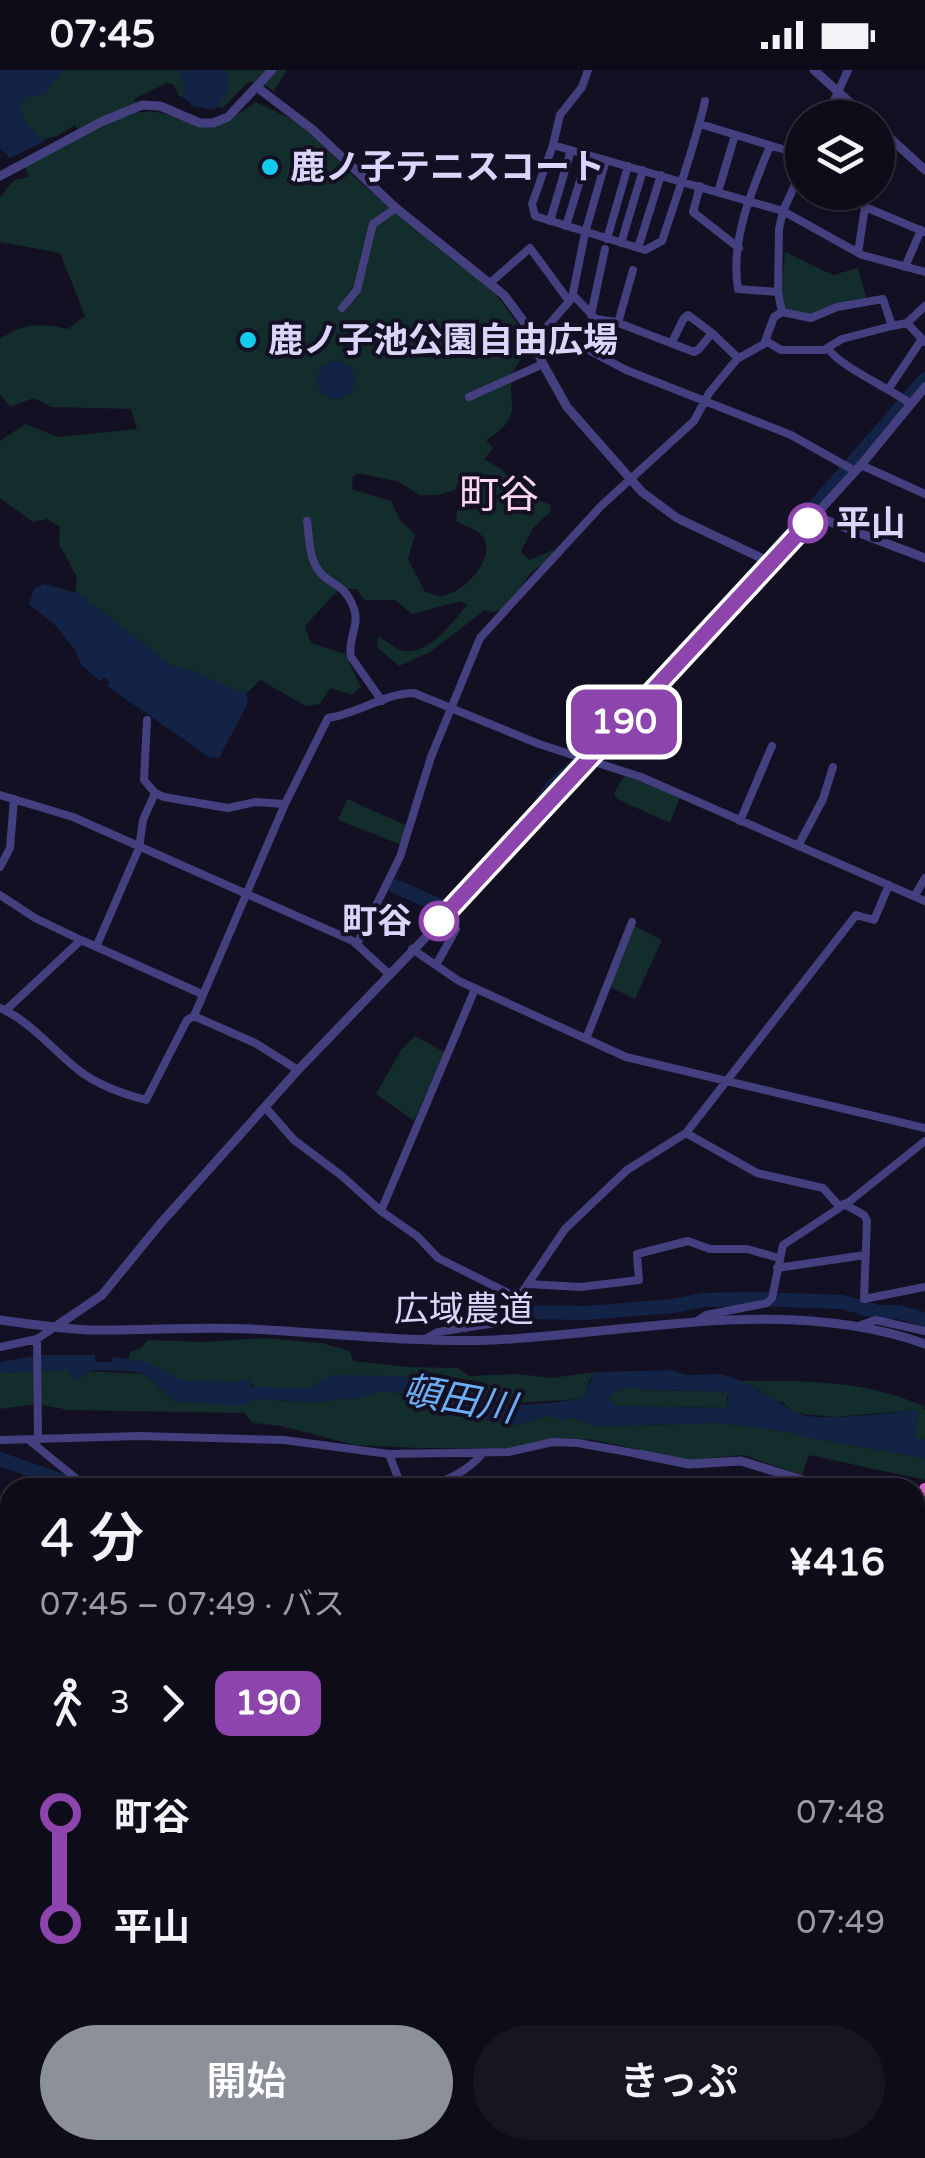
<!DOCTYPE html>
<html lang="ja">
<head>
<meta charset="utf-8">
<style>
  body { margin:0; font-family:"Varela Round","Noto Sans JP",sans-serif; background:#181523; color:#f1f3f6; height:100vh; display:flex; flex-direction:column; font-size:38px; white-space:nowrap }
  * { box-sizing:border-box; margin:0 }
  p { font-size:32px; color:#9b9ba2 }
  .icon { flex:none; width:55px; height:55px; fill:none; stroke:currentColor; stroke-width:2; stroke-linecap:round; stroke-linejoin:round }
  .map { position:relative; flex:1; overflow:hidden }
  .panel { position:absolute; left:0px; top:1408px; width:925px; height:682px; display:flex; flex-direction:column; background:#0f0c1a; border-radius:30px 30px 0 0; box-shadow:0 2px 8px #0004,0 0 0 2px #2f2c39 }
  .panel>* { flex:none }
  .badge { padding:0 20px; border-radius:15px; font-size:35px; line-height:65px }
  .fabs { position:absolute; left:785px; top:30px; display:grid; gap:20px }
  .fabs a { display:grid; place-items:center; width:110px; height:110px; border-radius:50%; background:#0f0c1a; box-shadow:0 2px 8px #0004,0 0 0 2px #2f2c39; font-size:50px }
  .map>.badge { position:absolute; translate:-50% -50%; box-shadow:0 0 0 5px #fff }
  .legs { display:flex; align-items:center; gap:15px; height:110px; padding:0 40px; font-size:32px }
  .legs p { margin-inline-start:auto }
  .headline { display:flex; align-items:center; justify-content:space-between; height:170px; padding:0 40px }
  h1 { font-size:55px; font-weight:600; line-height:75px }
  .button { display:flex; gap:20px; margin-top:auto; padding:20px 40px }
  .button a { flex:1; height:115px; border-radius:60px; background:#8c9099; color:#fff; font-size:40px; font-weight:600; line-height:115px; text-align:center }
  .button a+a { background:#181523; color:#f1f3f6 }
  ul { padding:0 40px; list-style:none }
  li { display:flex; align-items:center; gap:35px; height:110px; font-size:38px }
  li i { display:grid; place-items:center; width:15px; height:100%; margin:0 12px; background:currentColor }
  li i::after { content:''; width:25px; height:25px; margin:-12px; border:8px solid; border-radius:50%; background:#0f0c1a }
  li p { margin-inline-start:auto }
  li:first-child i { background:linear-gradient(#0000 50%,currentColor 0) }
  li:last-child i { background:linear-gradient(currentColor 50%,#0000 0) }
  .status { display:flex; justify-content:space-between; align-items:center; height:70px; padding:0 50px; background:#0f0c1a; direction:ltr }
  .status svg { height:28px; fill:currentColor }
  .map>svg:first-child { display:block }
</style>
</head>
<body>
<div class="status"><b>07:45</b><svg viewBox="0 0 49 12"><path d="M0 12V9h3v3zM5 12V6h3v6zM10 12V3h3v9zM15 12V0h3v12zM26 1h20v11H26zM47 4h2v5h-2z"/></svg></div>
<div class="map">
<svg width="925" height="2088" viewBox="0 0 925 2088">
  <rect width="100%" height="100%" fill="#141023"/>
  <path fill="#132c2c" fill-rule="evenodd" d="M41,0H287L274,21L259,12H248L223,38L179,26L174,15L167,13L134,29L140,43C165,35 188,60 212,55C227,53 243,40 256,32C270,39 285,45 298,53C321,69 339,94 360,112C419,164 499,203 529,278C525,285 518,292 515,299C501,329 531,343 486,370L493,378L484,389L501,399L525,424L551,435L549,443L533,458L521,481L529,490L553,480L557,487C550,491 540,495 534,500C518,515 511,549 485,540L430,582L399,596L377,577L378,566C385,570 393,577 400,580C426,589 453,552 467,535L461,531L412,544L395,530H364L357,519H339L305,556L311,573L345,584L361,617L352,625L330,618L320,634L306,636L260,610L236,634L165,602L74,532L77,507L59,474L60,457L47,449L33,452L0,428V371L25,354L58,367L137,359L131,339L51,337L34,328L10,337L0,324V269C24,253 41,253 68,259L85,246L60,183L0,172V127L14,110L29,107L25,96L81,68L75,55L57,66L28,74L10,29ZM358,403L399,412L420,425H438L455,420L458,413L470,414L479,439L457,440L456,451C464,456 477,459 483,467C497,489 463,524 441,526C436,526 430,523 425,522L408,489L415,464L400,450L391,431L352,419L353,406Z
    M785,182L833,205L858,198L867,230L808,246L784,241L781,224Z
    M625,705L680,727L670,753L617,729L614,723Z
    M347,729L408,756L401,775L338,750Z
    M633,855L662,870L635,929L608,916Z
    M415,966L444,982L414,1051L376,1024L401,980Z
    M265,1268L321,1273L350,1281L353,1291L408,1297L458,1298L469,1306L519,1304L551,1308L597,1302L590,1309L583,1329L500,1334L410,1311L310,1319L255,1317L247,1310C233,1313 194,1316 181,1310C164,1301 148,1292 128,1290L130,1282L141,1278L148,1270L204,1272Z
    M67,1300L144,1304L175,1331L243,1335L253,1329L316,1332L362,1327L379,1321L400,1323L469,1346L517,1355L552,1345L571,1347L597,1356L720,1353L796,1363L805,1367L925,1388V1410L809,1385L802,1405L743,1385L689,1390L594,1370L562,1368L509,1378H418L355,1375L281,1356L253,1353L244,1343L69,1340L36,1334L0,1339V1303Z
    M739,1311C802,1311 866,1309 925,1337L922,1339L925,1340V1370L914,1368L918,1340L835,1347L795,1343L783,1333L766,1328L760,1320Z
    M634,1317C666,1325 699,1317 730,1324L727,1327V1338L615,1336L607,1328L618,1320Z
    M10,1997V2080H167L166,2088H0V1998Z"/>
  <path fill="#122345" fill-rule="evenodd" d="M0,0H63L44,24L24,28C14,46 32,59 45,71L10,88L0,78Z
    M179,0H227L229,17L215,40L193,36L183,27L184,14Z
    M317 310a19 19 0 1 1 38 0a19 19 0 1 1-38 0Z
    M44,514L78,523L171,595L194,601L239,622L246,620L248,633L219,688L209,687L107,616L110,612L105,607L100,611L81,594L75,580L56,556L29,534L34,519Z
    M38,1285H95V1292H112V1287L147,1292L184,1311L214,1310L230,1313L248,1309L252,1317L310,1318L331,1305L403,1306L410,1311L462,1316C478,1346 553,1332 582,1329L595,1302L674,1300C689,1311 710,1300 727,1306C753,1314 771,1329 794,1342C815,1354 891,1342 918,1340L914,1368L925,1370V1388L805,1367L795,1363L720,1353L597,1356L572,1347L562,1351L551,1345L517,1355L469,1346L400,1323L379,1321L362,1327L316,1332L253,1329L243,1336L175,1331L144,1304L129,1301L91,1300L75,1312L67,1300L0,1303V1292ZM634,1317C666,1325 698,1316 729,1324L726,1338L615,1336L608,1328L618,1320Z"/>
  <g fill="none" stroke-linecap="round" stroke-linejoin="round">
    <path stroke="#122345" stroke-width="2.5" d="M0,1856L10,1854
      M799,2080L802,2088"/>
    <path stroke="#122345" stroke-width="14" d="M395,816L445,838L534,744L551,718L590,682L782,474L925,309
      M522,1242L586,1243L672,1236L705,1230L758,1229L842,1232L878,1242H899L925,1250
      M0,1389L83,1418
      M915,1652L925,1655"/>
    <path stroke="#443f7e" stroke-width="8" d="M705,31C694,79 677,125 662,171L645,180L535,146L532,134L553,75L783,141L862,185L925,202
      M826,48L848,0
      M700,54L802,85
      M553,75L560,45L582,17L588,0
      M770,76C752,120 730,170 738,219L778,222L779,159L783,141L802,99
      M700,116L693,142L739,178
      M718,122L735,65
      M550,151L571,80
      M566,156L588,85
      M607,169L628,96
      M621,173L643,100
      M638,178L661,105
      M858,183L865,137L925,162
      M905,197L921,160
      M491,212L530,178L569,231
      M778,222L782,242L811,248L837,237L883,229L892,256L907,253L925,272
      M573,225L596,249L616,252L694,282L699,279L712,263L738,288
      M342,238L357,220L373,154L396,138
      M591,245L605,179
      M618,253L633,200
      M907,253L925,236
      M545,259L572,228L585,163L606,90
      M529,263L551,260L626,300L791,365L855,401
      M766,271L781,280H824L842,269L892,256
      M672,272L684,248L688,245L712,263
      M828,278C837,295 891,319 911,334
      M889,318L922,269
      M469,327L543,294
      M861,395L925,424
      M307,451C309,465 309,486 317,498C326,515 344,510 354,539C360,555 347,570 351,587L382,631
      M147,650L144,710L155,723L164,727L228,738L256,732L285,734
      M0,725L73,747L353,871L389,904
      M740,751L772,676
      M798,776L823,729L833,697
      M0,797L10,778L14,729
      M0,825L35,848L81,870
      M915,825L925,808
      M357,874L400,787L431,687L480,568L601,436L694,351L709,323L737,289L764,274L774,247L782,242
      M96,877L139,778L143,750L155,723
      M412,879L459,911L626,987L925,1058
      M436,895L456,859
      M0,938C32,952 53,981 81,1002C100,1016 123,1024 146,1030L187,950L194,946L285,734L328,648C358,644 385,623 414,623L539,674L641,707L925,831
      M6,940L81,870L202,924
      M194,946L255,973L298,1000
      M586,969L632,852
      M265,1037L294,1070L342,1106L381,1141L417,1166L438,1188L518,1228
      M686,1063L757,1103L823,1118L840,1137
      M844,1134L864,1145L867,1151L864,1229L925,1217
      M381,1141L475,919
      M777,1198L865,1185
      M528,1214L580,1217L639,1210L637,1184L688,1171L710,1179H747L779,1188
      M695,1252L706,1245L767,1233L772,1228L783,1175L850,1131L925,1071
      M861,1255L876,1250L925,1261
      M37,1269L38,1370
      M425,1269L438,1262L502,1252L565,1159L627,1100L686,1063L856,845L874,850L889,815
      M0,1277L37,1269L55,1257
      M0,1370L139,1366L284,1370L389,1384L508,1382L553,1372L578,1373L639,1384
      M30,1371L83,1414L93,1418
      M389,1384L402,1418
      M423,1418C446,1411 467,1402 483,1383
      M915,1555L925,1513
      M0,1616L10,1594
      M915,1646L925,1651
      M0,1689L10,1685
      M915,1700L925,1703
      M0,1784L10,1781
      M915,1806L925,1809
      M0,1901H10
      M0,1940L10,1942
      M915,2068L925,2073
      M435,2080L441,2087L453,2080
      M515,2080L519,2088
      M599,2080L602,2088
      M675,2080L680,2088
      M466,2088L468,2080"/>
    <path stroke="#443f7e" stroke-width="9" d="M814,0L867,48
      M258,18L312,59L396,138L504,225L524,252L543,294L567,337L642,422L677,448L770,492
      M878,57L925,100
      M0,106L101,52L142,35L160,36L200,53H213L228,47L272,0
      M815,446L925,488
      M0,1250C30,1254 61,1259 91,1260C144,1261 198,1256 251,1259C332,1263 413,1273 494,1270C636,1263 788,1225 925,1274
      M55,1257L102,1225L160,1154L298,1000L501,789L861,395L925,317
      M639,1384L689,1394L741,1391L828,1418"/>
    <path stroke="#db5fc8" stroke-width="12" d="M915,1446L925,1419
      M915,1497L925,1462
      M892,2080L894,2088
      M904,2080L906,2088"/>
  </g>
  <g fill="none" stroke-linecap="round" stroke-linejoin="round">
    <defs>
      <path id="line-1" d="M439,851L808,453"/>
    </defs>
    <use href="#line-1" stroke="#fff" stroke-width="22"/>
    <use href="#line-1" stroke="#8e44ad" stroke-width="15"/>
  </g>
  <g fill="#12cbea" stroke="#141023" stroke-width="4">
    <circle cx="270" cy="97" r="10"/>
    <circle cx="248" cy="270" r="10"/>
  </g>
  <g fill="#fff" stroke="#8e44ad" stroke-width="5">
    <circle cx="808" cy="453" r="18"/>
    <circle cx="439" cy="851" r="18"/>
  </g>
  <g text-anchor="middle" stroke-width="8" stroke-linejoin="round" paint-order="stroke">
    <g font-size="35" font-weight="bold" fill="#dbd5fc" stroke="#141023" text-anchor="start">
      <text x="290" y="109">鹿ノ子テニスコート</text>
      <text x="268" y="282">鹿ノ子池公園自由広場</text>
    </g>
    <g font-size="35" font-weight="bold" fill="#dbd5fc" stroke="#141023" text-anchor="start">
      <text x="836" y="465">平山</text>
      <text x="412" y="863" text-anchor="end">町谷</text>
    </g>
    <g font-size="35" fill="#dbd5fc" stroke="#141023">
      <text x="464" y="1251">広域農道</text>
    </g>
    <g font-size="38" font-style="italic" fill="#6baef4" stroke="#141023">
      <text transform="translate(459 1329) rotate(10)" y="13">頓田川</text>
    </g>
    <g font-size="40" fill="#fcd7ed" stroke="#141023">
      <text x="499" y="438">町谷</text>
    </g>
  </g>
</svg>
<div class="fabs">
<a><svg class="icon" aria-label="layers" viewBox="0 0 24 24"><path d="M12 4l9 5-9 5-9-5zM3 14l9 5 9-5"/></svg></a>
</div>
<b class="badge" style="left:624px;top:652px;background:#8e44ad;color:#fff">190</b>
<section class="panel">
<div class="headline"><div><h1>4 分</h1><p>07:45 – 07:49 · バス</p></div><b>¥416</b></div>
<div class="legs"><svg class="icon" aria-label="walk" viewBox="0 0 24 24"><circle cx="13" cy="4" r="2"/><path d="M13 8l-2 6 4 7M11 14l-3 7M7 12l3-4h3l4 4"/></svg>3<svg class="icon" aria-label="forward" viewBox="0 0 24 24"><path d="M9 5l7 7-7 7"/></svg><b class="badge" style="background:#8e44ad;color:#fff">190</b></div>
<ul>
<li><i style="color:#8e44ad"></i><b>町谷</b><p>07:48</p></li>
<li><i style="color:#8e44ad"></i><b>平山</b><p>07:49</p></li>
</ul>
<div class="button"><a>開始</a><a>きっぷ</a></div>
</section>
</div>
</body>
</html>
